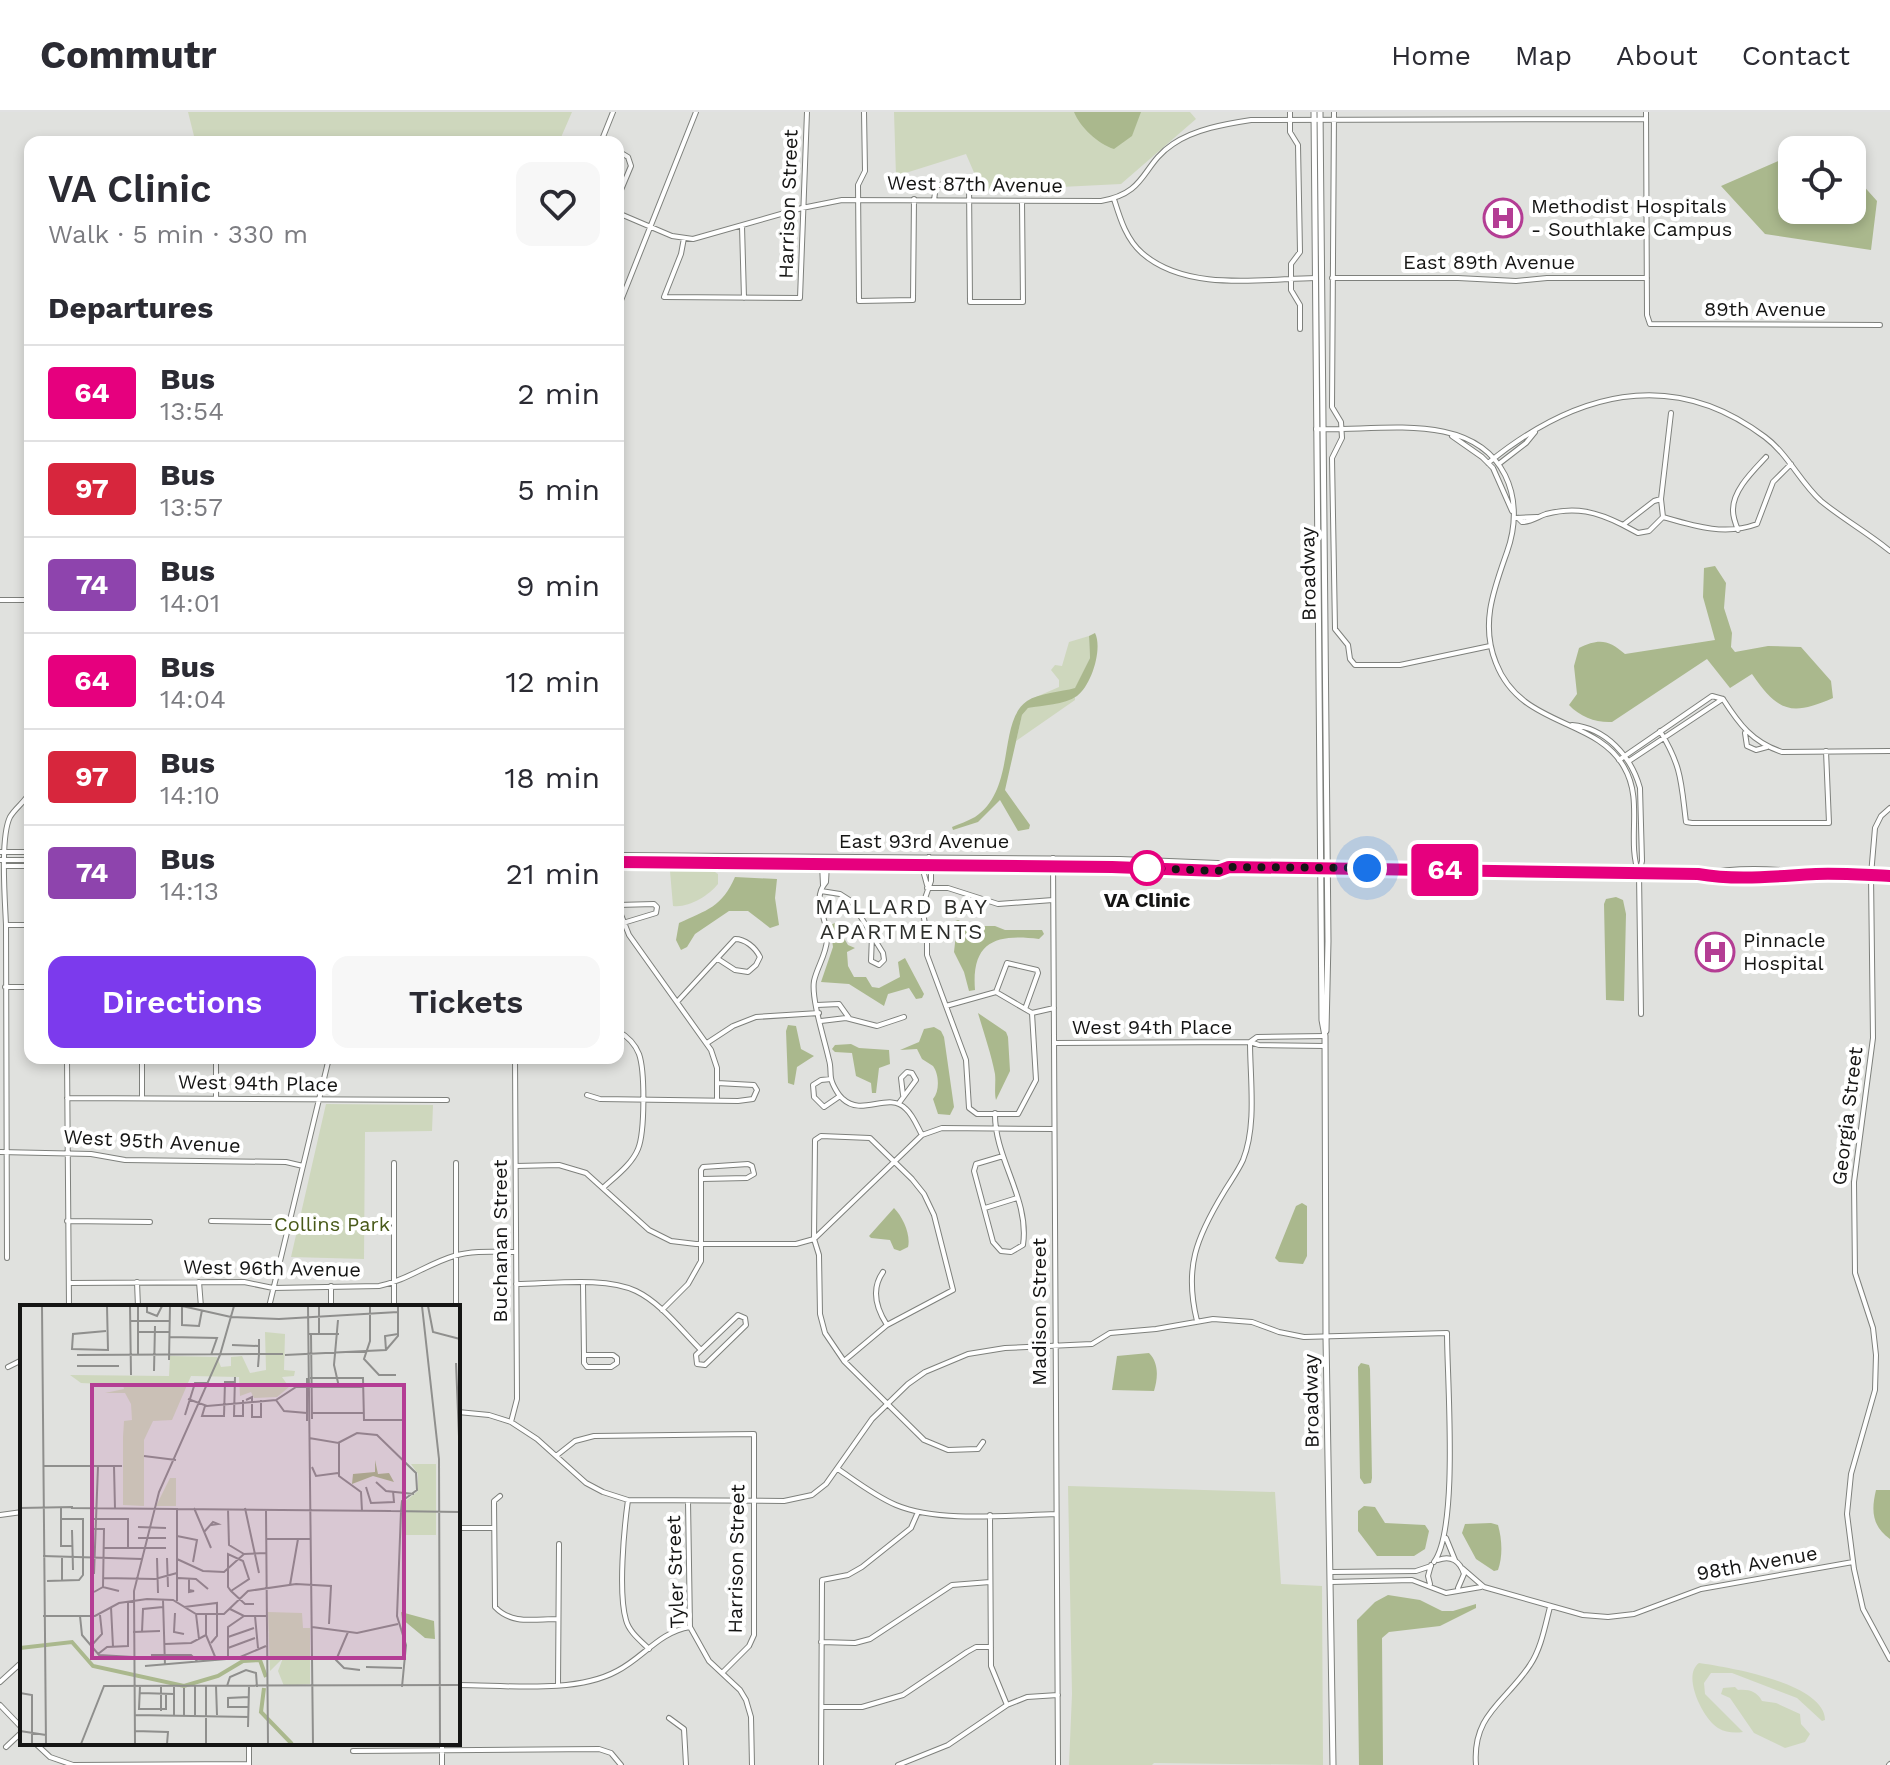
<!DOCTYPE html>
<html lang="en">
<head>
<meta charset="utf-8">
<style>
  body { margin:0; font-family:"Work Sans",sans-serif; background:#f7f7f7; color:#2b2b33; height:100vh; display:flex; flex-direction:column; font-size:30px; white-space:nowrap }
  * { box-sizing:border-box; margin:0 }
  p { font-size:26px; color:#7c7c81 }
  .icon { flex:none; width:44px; height:44px; fill:none; stroke:currentColor; stroke-width:2; stroke-linecap:round; stroke-linejoin:round }
  .map { position:relative; flex:1; overflow:hidden }
  .side { position:absolute; left:24px; top:24px; width:600px; height:928px; display:flex; flex-direction:column; background:#fff; border-radius:16px; box-shadow:0 4px 12px #0003 }
  .side>* { flex:none }
  .badge { padding:0 16px; border-radius:6px; font-size:28px; line-height:52px }
  .tools { position:absolute; left:1778px; top:24px; display:grid; gap:16px }
  .tools a { display:grid; place-items:center; width:88px; height:88px; border-radius:16px; background:#fff; box-shadow:0 4px 12px #0003; font-size:40px }
  .you { position:absolute; width:40px; height:40px; margin:-20px; border:6px solid #fff; border-radius:50%; background:#1a73e8; box-shadow:0 0 0 12px #1a73e833 }
  .map>.badge { position:absolute; translate:-50% -50%; box-shadow:0 0 0 4px #fff }
  h2 { padding:0 24px; font-size:30px; line-height:72px }
  .round { display:grid; place-items:center; flex:none; width:84px; height:84px; border-radius:16px; background:#f7f7f7 }
  .headline { display:flex; align-items:center; justify-content:space-between; height:136px; padding:0 24px }
  h1 { font-size:38px; font-weight:600; line-height:60px }
  .button { display:flex; gap:16px; margin-top:auto; padding:16px 24px }
  .button a { flex:1; height:92px; border-radius:16px; background:#7c3aed; color:#fff; font-size:32px; font-weight:600; line-height:92px; text-align:center }
  .button a+a { background:#f7f7f7; color:#2b2b33 }
  ul { padding:0; list-style:none }
  li { display:flex; align-items:center; gap:24px; height:96px; padding:0 24px; border-top:2px solid #e1e1e2 }
  li div { flex:1 }
  li b { display:block; font-size:30px }
  li em { font-style:normal }
  li .badge { min-width:88px; font-weight:700; text-align:center }
  header { display:flex; align-items:center; gap:48px; box-sizing:border-box; height:112px; padding:0 40px; background:#fff; border-bottom:2px solid #e1e1e2 }
  header strong { font-size:38px }
  nav { display:flex; gap:44px; margin-inline-start:auto; font-size:28px }
  .map>svg:first-child { display:block }
</style>
</head>
<body>
<header>
<strong>Commutr</strong>
<nav><a>Home</a><a>Map</a><a>About</a><a>Contact</a></nav>
</header>
<div class="map">
<svg width="1890" height="1653" viewBox="0 0 1890 1653">
  <rect width="100%" height="100%" fill="#e0e1de"/>
  <path fill="#ced7bd" d="M188,0H572L559,30H96L102,24H194Z
    M894,0H1190L1196,7L1121,72L982,79L966,42L896,64Z
    M1089,524L1090,546L1075,577L1029,588L1059,575V568L1051,558L1055,553L1062,554L1069,530Z
    M1075,585V588L1016,629L1022,603L1028,596Z
    M712,758L718,762V772C708,784 689,796 673,794L670,759Z
    M326,992L433,993L432,1019L365,1020L364,1147L291,1145Z
    M1068,1374L1275,1380L1281,1472L1322,1474L1323,1653L1154,1651L1152,1653H1069L1072,1582Z
    M1699,1551C1727,1555 1825,1571 1825,1608L1822,1609L1797,1586L1732,1561H1711L1704,1571L1705,1582L1743,1620C1735,1621 1726,1621 1718,1616C1704,1608 1681,1564 1699,1551Z
    M1735,1575L1738,1578C1748,1577 1757,1579 1762,1589L1776,1591L1800,1602L1801,1612L1810,1622L1805,1630L1785,1636L1754,1621L1730,1586L1721,1582L1723,1576Z"/>
  <path fill="#aab88d" d="M1074,0H1141L1132,24L1114,37C1098,32 1080,15 1074,0Z
    M1792,43V98H1852V61L1877,89L1871,138L1765,122L1721,74Z
    M1715,454L1726,471L1724,496L1732,521L1731,535L1735,540L1768,534L1801,535L1831,569L1833,586C1790,605 1778,599 1752,562L1730,576L1707,547L1612,610C1597,611 1580,605 1569,593L1577,582L1574,554L1579,536C1599,526 1609,528 1625,542L1715,528L1703,485L1704,456Z
    M1095,521C1103,537 1091,574 1077,584C1064,593 1043,593 1028,596L1022,603L1005,678L1030,713L1029,717L1018,719L1000,688L978,710L953,718L952,715C959,712 968,709 975,705C1017,677 997,610 1027,589C1039,581 1061,580 1075,576L1090,546L1089,524Z
    M735,765L777,767L775,786L779,813L770,816L748,799H729L695,822L687,835L681,838L676,828L679,811C707,798 722,795 735,765Z
    M1616,785L1623,788L1626,802L1624,889L1606,888L1604,792L1606,787Z
    M958,808L970,814H995L1005,818H1042L1044,822L1039,827C998,822 971,828 975,878L969,879L964,860L954,840L956,822L953,810Z
    M835,811L848,833L855,836L847,840L848,854L854,865H866L872,875L879,876L900,865L898,850L905,846L924,882L922,886L916,887L909,876L888,882L884,894L849,872L821,870L833,835L830,813Z
    M978,901L1006,920L1008,925L1010,959L996,988C994,980 996,971 995,962C991,941 984,922 978,901Z
    M788,913L796,914L801,937L814,944L797,955L794,973L788,971L786,919Z
    M934,915L941,919L944,925L954,995L950,1003L938,1002L933,987C940,979 939,962 933,954L922,947L917,937L900,938L919,930L924,917Z
    M851,932L859,936L889,938L890,952L879,956L876,981H872L871,971L856,964L852,941L835,940L832,937L835,933Z
    M1302,1091L1307,1094V1144L1303,1152L1279,1150L1275,1146L1296,1094Z
    M894,1096C903,1105 911,1123 908,1135L900,1139L894,1137L890,1128L871,1126L869,1124Z
    M1149,1241C1159,1251 1158,1266 1154,1279L1112,1278L1117,1244Z
    M1361,1251L1369,1253L1370,1257L1372,1366L1371,1371L1364,1372L1360,1366L1358,1255Z
    M1876,1378H1890V1427C1872,1414 1871,1399 1876,1378Z
    M1364,1394L1375,1395L1385,1411L1425,1413L1429,1419L1425,1437L1414,1444H1377L1358,1419V1399Z
    M1491,1411L1498,1413C1502,1427 1503,1444 1498,1458L1494,1459L1476,1447L1462,1421L1465,1412Z
    M1388,1483L1420,1488L1442,1499H1453L1476,1492V1496L1440,1514L1389,1520L1382,1526L1383,1653H1359L1357,1508L1375,1490Z"/>
  <g fill="none" stroke-linecap="round" stroke-linejoin="round">
    <defs>
      <path id="minor" d="M864,0L865,59L858,73L859,189L913,188L914,87
        M1290,0V20L1298,33L1300,140L1291,152V178L1300,193V217
        M1334,0L1332,295L1341,310L1342,326L1332,346L1335,517L1348,533L1350,547L1355,553H1400L1490,534
        M1646,0L1647,203L1650,212L1880,213
        M601,30L613,0
        M618,39L628,45L631,54L618,85
        M1114,87C1120,106 1126,127 1142,141C1186,180 1261,167 1315,166
        M934,88L936,74L952,69L966,68L969,71L970,190H1023L1022,89
        M618,101L672,124L693,127L802,96L842,88L1101,89C1148,81 1141,53 1173,32C1195,17 1225,12 1251,8L1646,7
        M742,114L744,186
        M684,126L681,142L664,185L800,186L807,0
        M1332,166H1458L1516,169L1547,166H1647
        M618,196L696,0
        M1316,317C1376,320 1472,297 1505,363C1517,387 1516,415 1507,440C1494,477 1480,512 1496,551C1521,616 1596,605 1624,655C1644,689 1626,728 1639,762
        M1452,324L1482,345L1493,356L1512,399
        M1488,351C1573,282 1670,253 1765,325C1788,342 1800,370 1821,389C1843,407 1868,421 1890,439
        M1500,351L1526,331L1535,320
        M1661,387L1654,389L1623,413L1638,421L1649,419L1663,405L1661,387L1671,301
        M1663,405C1694,414 1725,424 1757,412L1773,370L1791,352
        M1516,406L1537,405
        M1518,406L1522,410C1532,410 1537,405 1546,402C1576,394 1597,400 1623,413
        M1738,418C1736,413 1733,405 1733,399C1732,379 1753,359 1766,345
        M0,488H30
        M1723,587C1739,612 1752,630 1782,640L1890,639
        M1572,613C1606,616 1631,644 1640,676L1642,749L1639,762L1641,902
        M1660,619C1682,655 1681,670 1686,710L1692,711H1829L1826,639
        M1745,621L1747,634L1756,638L1767,635
        M1619,648L1712,584L1723,587
        M1629,649L1721,588
        M1890,696L1881,704L1875,716L1871,763L1873,926L1854,1070L1855,1161L1873,1216L1876,1243L1875,1278L1851,1362L1847,1402L1854,1457L1863,1497L1890,1547
        M0,740H30
        M618,743L1120,747L1218,751L1227,755
        M1053,746L1058,1653
        M0,748H30
        M618,750L1109,755L1218,759L1229,755L1698,762C1738,770 1776,764 1816,762C1840,761 1865,763 1890,764
        M822,752L823,773
        M827,752L826,770C810,789 829,807 827,828C826,843 817,855 814,869C811,887 825,929 829,948C831,954 830,960 831,966C832,972 838,983 843,987C862,1005 889,979 906,997C913,1003 917,1014 922,1023
        M7,754H30
        M931,754V769L922,795L927,823V843L966,948L969,996L977,1002H1018L1036,968L1032,901
        M1701,762C1735,755 1773,756 1807,761
        M927,773L924,762L929,745
        M927,776H948L998,792L1053,788
        M821,779L840,782L851,789L883,841L884,848L879,853L871,849L872,824
        M618,793L654,792L657,795L656,801L623,811
        M618,795L629,823L711,938L717,956V988
        M6,813H30
        M5,875H30
        M996,880L1007,851L1037,858L1038,861L1025,897
        M677,890L735,827C745,827 755,835 760,845L756,853L748,860L735,858L718,847
        M817,893L839,892L849,906
        M946,894L996,880L1032,901L1054,896
        M821,909L846,906L877,914L904,905
        M1250,930L1257,925L1325,924
        M707,931L733,914L756,905L819,901
        M1054,931L1250,930L1259,933L1325,934
        M67,946L69,1195
        M216,946V986
        M142,949V986
        M831,967L821,968L813,973L814,985L824,995L840,984
        M587,983L600,987L738,989L753,987L757,978L754,973L717,971
        M67,986L447,988
        M899,991L916,968L912,961L907,960L901,966L903,983
        M995,1001C994,1046 1030,1087 1023,1133L1011,1140L1001,1139L993,1130L974,1059L976,1052L1003,1044
        M0,1040L91,1042L125,1048L286,1050L303,1054
        M394,1051V1195
        M456,1051V1195
        M516,1054L559,1053L586,1061L649,1118L671,1129L696,1132H796L814,1127L922,1023L942,1016L1054,1017
        M604,1075C616,1064 632,1052 638,1037C645,1020 645,959 639,942C635,932 627,924 618,919
        M985,1096L1017,1086
        M67,1109L150,1110
        M211,1109L272,1110L288,1115
        M7,1146L6,813C5,789 0,725 10,705C15,696 25,690 30,680
        M883,1160C871,1177 876,1196 887,1213
        M137,1170L138,1195
        M199,1170L201,1195
        M69,1171L244,1170L273,1176L379,1174C406,1169 427,1152 454,1144C474,1138 495,1140 516,1140
        M516,1172C550,1172 605,1164 636,1179C661,1191 681,1218 701,1238
        M583,1172L584,1243V1251L587,1255H611L617,1251V1246L613,1243H584
        M331,1174V1195
        M269,1195L329,946
        M662,1198L688,1172L701,1149V1058L703,1055L748,1052L752,1054L754,1062L747,1066L702,1067
        M738,1203L745,1206L746,1213L705,1253L697,1252L696,1243Z
        M1197,1209C1184,1156 1196,1126 1224,1080C1230,1070 1238,1059 1243,1048C1257,1013 1250,967 1250,930
        M844,1249L887,1213L953,1178L934,1103L924,1082L912,1067L870,1026L821,1024L815,1028L814,1127L819,1143L820,1202L825,1221L844,1249L924,1328L948,1338L978,1337L983,1330
        M8,1255L22,1248
        M458,1300L489,1303L511,1310L537,1327L586,1371L603,1380L628,1388L784,1389L812,1383L826,1372L872,1307L908,1272L925,1260L968,1242L1005,1236L1092,1232L1110,1221L1156,1217L1213,1207L1252,1210L1279,1220L1304,1225L1447,1221C1447,1268 1459,1416 1434,1450
        M511,1310L517,1287L515,946
        M556,1344L575,1329L594,1324L754,1322V1523L749,1534L722,1561
        M838,1357C857,1370 875,1384 896,1393C939,1411 1009,1403 1056,1402
        M500,1384L494,1389L495,1495C512,1513 534,1507 558,1507
        M628,1388C624,1417 618,1481 626,1508C629,1520 641,1529 649,1537
        M688,1389L690,1515L709,1549L740,1578L746,1588L751,1605L752,1653
        M0,1403L22,1400
        M990,1403L991,1554L1007,1593
        M458,1416H494
        M1446,1426L1455,1448
        M1438,1448C1451,1443 1460,1449 1464,1462L1458,1476
        M1462,1456L1484,1475L1583,1503L1608,1505L1634,1502L1701,1477L1853,1450
        M1331,1460L1416,1459L1431,1454
        M1331,1470L1412,1468L1446,1481L1481,1475
        M1430,1472L1428,1464L1431,1453
        M821,1530L855,1531L870,1527L952,1473L990,1470
        M0,1570L22,1550
        M458,1573C505,1573 575,1582 617,1559C643,1546 659,1520 690,1515
        M558,1573L559,1432
        M0,1593L22,1616
        M822,1595H862L903,1583L967,1540L976,1535H991
        M669,1606L684,1617L686,1653
        M35,1631L50,1645L73,1653L249,1652
        M249,1631V1653
        M442,1631V1653
        M6,1635L22,1620
        M353,1639L599,1637L611,1641L621,1653
        M821,1653L822,1468L848,1463L862,1455L911,1416L918,1400
        M898,1653L948,1633L1007,1593L1027,1585L1058,1583
        M1476,1653C1472,1602 1506,1590 1530,1553C1541,1537 1545,1514 1550,1495
        M1889,1653L1890,1652"/>
      <path id="major" d="M1314,0L1322,908L1325,924L1326,1225L1333,1653
        M1320,0L1328,829L1326,919"/>
    </defs>
    <use href="#minor" stroke="#7e807c" stroke-width="6"/>
    <use href="#major" stroke="#7e807c" stroke-width="7"/>
    <use href="#minor" stroke="#fff" stroke-width="4"/>
    <use href="#major" stroke="#fff" stroke-width="5"/>
  </g>
  <g fill="none" stroke-linecap="round" stroke-linejoin="round">
    <defs>
      <path id="line" d="M618,750L1112,755L1218,759L1229,755L1698,762C1738,769 1776,764 1816,762C1840,761 1865,763 1890,764"/>
    </defs>
    <use href="#line" stroke="#fff" stroke-width="18"/>
    <use href="#line" stroke="#e6007e" stroke-width="12"/>
    <path stroke="#151514" stroke-width="8" stroke-dasharray="0 14.4" d="M1147,756L1218,759L1229,755L1367,756"/>
  </g>
  <defs>
    <symbol id="hospital-ring" viewBox="-11 -11 22 22"><circle r="9.5" fill="#fff" stroke="#b43d94" stroke-width="1.5"/><path d="M-5-5h3v3.5h4V-5h3V5h-3V1.5h-4V5h-3Z" fill="#b43d94"/></symbol>
  </defs>
  <g fill-rule="evenodd">
    <use href="#hospital-ring" x="1481" y="84" width="44" height="44"/>
    <use href="#hospital-ring" x="1693" y="818" width="44" height="44"/>
  </g>
  <circle fill="#fff" stroke="#e6007e" stroke-width="4" cx="1147" cy="756" r="16"/>
  <g text-anchor="middle" stroke-width="8" stroke-linejoin="round" paint-order="stroke">
    <g font-size="20" fill="#151514" stroke="#fff">
      <text transform="translate(975 72) rotate(1)" y="7">West 87th Avenue</text>
      <text transform="translate(788 92) rotate(-88)" y="7">Harrison Street</text>
      <text x="1489" y="157">East 89th Avenue</text>
      <text x="1765" y="204">89th Avenue</text>
      <text transform="translate(1308 462) rotate(-91)" y="7">Broadway</text>
      <text x="924" y="736">East 93rd Avenue</text>
      <text x="1152" y="922">West 94th Place</text>
      <text transform="translate(258 971) rotate(1)" y="7">West 94th Place</text>
      <text transform="translate(1847 1004) rotate(-83)" y="7">Georgia Street</text>
      <text transform="translate(152 1029) rotate(3)" y="7">West 95th Avenue</text>
      <text transform="translate(500 1129) rotate(-90)" y="7">Buchanan Street</text>
      <text transform="translate(272 1156) rotate(1)" y="7">West 96th Avenue</text>
      <text transform="translate(1039 1200) rotate(-90)" y="7">Madison Street</text>
      <text transform="translate(1311 1289) rotate(-91)" y="7">Broadway</text>
      <text transform="translate(736 1447) rotate(-89)" y="7">Harrison Street</text>
      <text transform="translate(1757 1451) rotate(-10)" y="7">98th Avenue</text>
      <text transform="translate(675 1460) rotate(-92)" y="7">Tyler Street</text>
    </g>
    <g font-size="20" fill="#151514" stroke="#fff" text-anchor="start">
      <text x="1531" y="101">Methodist Hospitals<tspan x="1531" dy="23">- Southlake Campus</tspan></text>
      <text x="1743" y="835">Pinnacle<tspan x="1743" dy="23">Hospital</tspan></text>
    </g>
    <g font-size="20" font-weight="bold" fill="#151514" stroke="#fff">
      <text x="1147" y="795">VA Clinic</text>
    </g>
    <g font-size="20" fill="#485918" stroke="#fff">
      <text x="332" y="1119">Collins Park</text>
    </g>
    <g font-size="22" letter-spacing="2" fill="#2d2e2b" stroke="#fff">
      <text x="902" y="802">MALLARD BAY<tspan x="902" dy="25">APARTMENTS</tspan></text>
    </g>
  </g>
  <g transform="translate(20 1193)">
    <rect width="440" height="440" fill="#e0e1de"/>
    <path d="M245,27L265,29L264,65L275,66L274,71L262,72L269,82L257,92L234,93L231,87L220,91L219,72L171,71L152,115L133,116L124,135V201L103,200V132L104,116L112,115L111,99L105,88H85L104,84L103,80L61,78L50,70L149,71L150,51L197,52L201,62L211,61V52L222,51L230,68L246,65ZM391,159H416V230H384L383,198L398,186V169ZM150,173H156V201H136ZM248,307L282,308L283,323H290V379L264,381L258,366L263,353L250,366Z" fill="#ced7bd"/>
    <path d="M355,155L358,169L369,168L374,177L353,171L332,179L333,169L355,167ZM381,307L414,316L415,334L405,333L382,314Z" fill="#aab88d"/>
    <path fill="none" stroke="#aab88d" stroke-width="4" d="M0,343L52,337L73,361L164,381L198,371L223,356L240,355L246,372M244,383L241,407L272,439"/>
    <path fill="none" stroke="#8f8f8d" stroke-width="2" d="M22,1L26,439M110,1L111,70M118,1V50M127,1V7L137,11L142,1M162,1L211,12L259,14L378,7M162,1V20L179,21L182,5M288,1L293,439M299,1V29M350,1V36L344,54L359,70H376M402,1L419,154L420,439M408,1L413,27L440,34M318,15L314,60L319,82M110,16H150M86,26L53,29L52,44L88,45L87,1M118,27H150M289,29H319M291,29L292,114M150,32L197,33L191,50M212,40L239,41M366,45L365,31L378,29M57,50L239,49V34M265,50L366,45L378,31V1M149,55L150,1M436,58L440,156M57,61H99M238,62L239,49H263M134,66L135,21M215,72L214,111H223V95M290,73H343L344,115H382M168,94L187,101L256,95L276,82H344M226,95L232,92V112H241V95M256,95L264,106L287,108M185,101L182,111H204L205,77H215M292,108H344M165,110L175,78H188M287,116V73M289,133L319,138V171L341,187L342,206M318,138L337,128L357,130L396,168L397,185L382,196L381,206L377,311L386,340L382,382M124,151L156,155M23,161H102M94,161L95,204M292,162L296,171L318,168M356,177L366,186L394,189M346,182L351,198L374,197L373,186M0,203L53,202M41,203V241H52M51,203L371,206M174,203L191,243M225,203L239,268M208,204L209,240L224,249M246,206L248,439M370,206L440,207M73,214H108V243M118,222L146,223M73,224H84L83,282M52,225L53,265M184,227L193,217L198,219L191,220M157,231L177,235L173,257M118,233H146M246,234H291M84,243H146M23,251L122,254M42,251V276M137,253L138,288M147,253L148,282M157,254L183,266L204,267L224,249L246,248M74,269L78,161M84,273L135,274L157,268M158,273L176,274L188,284M169,273V285L174,286L169,287V285M27,276L59,275L63,270V214H41M270,280L278,234M211,286L229,274L223,256L208,249V282L211,286L225,299H234M74,287L83,282L99,286M143,295L145,361M157,296V203M108,297V341M91,302L93,342M164,302L197,298V331L191,338M210,304L224,311H246M155,308L154,327L164,329M176,309L179,334M186,309V330L196,354M23,311H75L99,298L127,294L153,295L176,309H204L228,286L276,279L311,281L309,319M60,311L62,330L79,350L113,352M235,311L238,343M292,322L337,328L378,319M113,327L140,326M122,327L123,304L143,302M328,327L316,355L324,363L340,365M208,332L234,323M145,339L171,338L186,330M71,341L82,329L80,310M208,343L235,333M78,349L87,342L109,341M131,350H171L177,356M208,354V322L224,311M125,361L218,353L246,341M346,362L382,363M120,381L119,404H146V388M141,381V406M175,381V410M196,381L197,410M207,381L210,372L226,365L236,368L237,382M0,388L12,390V439M120,388L154,389M229,402H208V393L229,392M115,410L229,412M154,410V381M164,410V383M228,422L229,382M0,426L26,430M115,426L148,427L147,439H115M61,439L84,381L440,380M115,439L114,286L139,187L200,50L214,1M186,439V381"/>
    <path fill="#b43d94" fill-opacity="0.15" stroke="#b43d94" stroke-width="4" d="M72,80H384V353H72Z"/>
    <rect width="440" height="440" fill="none" stroke="#151514" stroke-width="4"/>
  </g>
</svg>
<div class="tools">
<a><svg class="icon" aria-label="locate" viewBox="0 0 24 24"><circle cx="12" cy="12" r="6"/><path d="M12 2v4M12 18v4M2 12h4M18 12h4"/></svg></a>
</div>
<div class="you" style="left:1367px;top:756px"></div>
<b class="badge" style="left:1445px;top:758px;background:#e6007e;color:#fff">64</b>
<section class="side">
<div class="headline"><div><h1>VA Clinic</h1><p>Walk · 5 min · 330 m</p></div><a class="round"><svg class="icon" aria-label="heart" viewBox="0 0 24 24"><path d="M12 20l-8-8c-3-5 5-10 8-4 3-6 11-1 8 4z"/></svg></a></div>
<h2>Departures</h2>
<ul>
<li><span class="badge" style="background:#e6007e;color:#fff">64</span><div><b>Bus</b><p>13:54</p></div><em>2 min</em></li>
<li><span class="badge" style="background:#d7263d;color:#fff">97</span><div><b>Bus</b><p>13:57</p></div><em>5 min</em></li>
<li><span class="badge" style="background:#8e44ad;color:#fff">74</span><div><b>Bus</b><p>14:01</p></div><em>9 min</em></li>
<li><span class="badge" style="background:#e6007e;color:#fff">64</span><div><b>Bus</b><p>14:04</p></div><em>12 min</em></li>
<li><span class="badge" style="background:#d7263d;color:#fff">97</span><div><b>Bus</b><p>14:10</p></div><em>18 min</em></li>
<li><span class="badge" style="background:#8e44ad;color:#fff">74</span><div><b>Bus</b><p>14:13</p></div><em>21 min</em></li>
</ul>
<div class="button"><a>Directions</a><a>Tickets</a></div>
</section>
</div>
</body>
</html>
